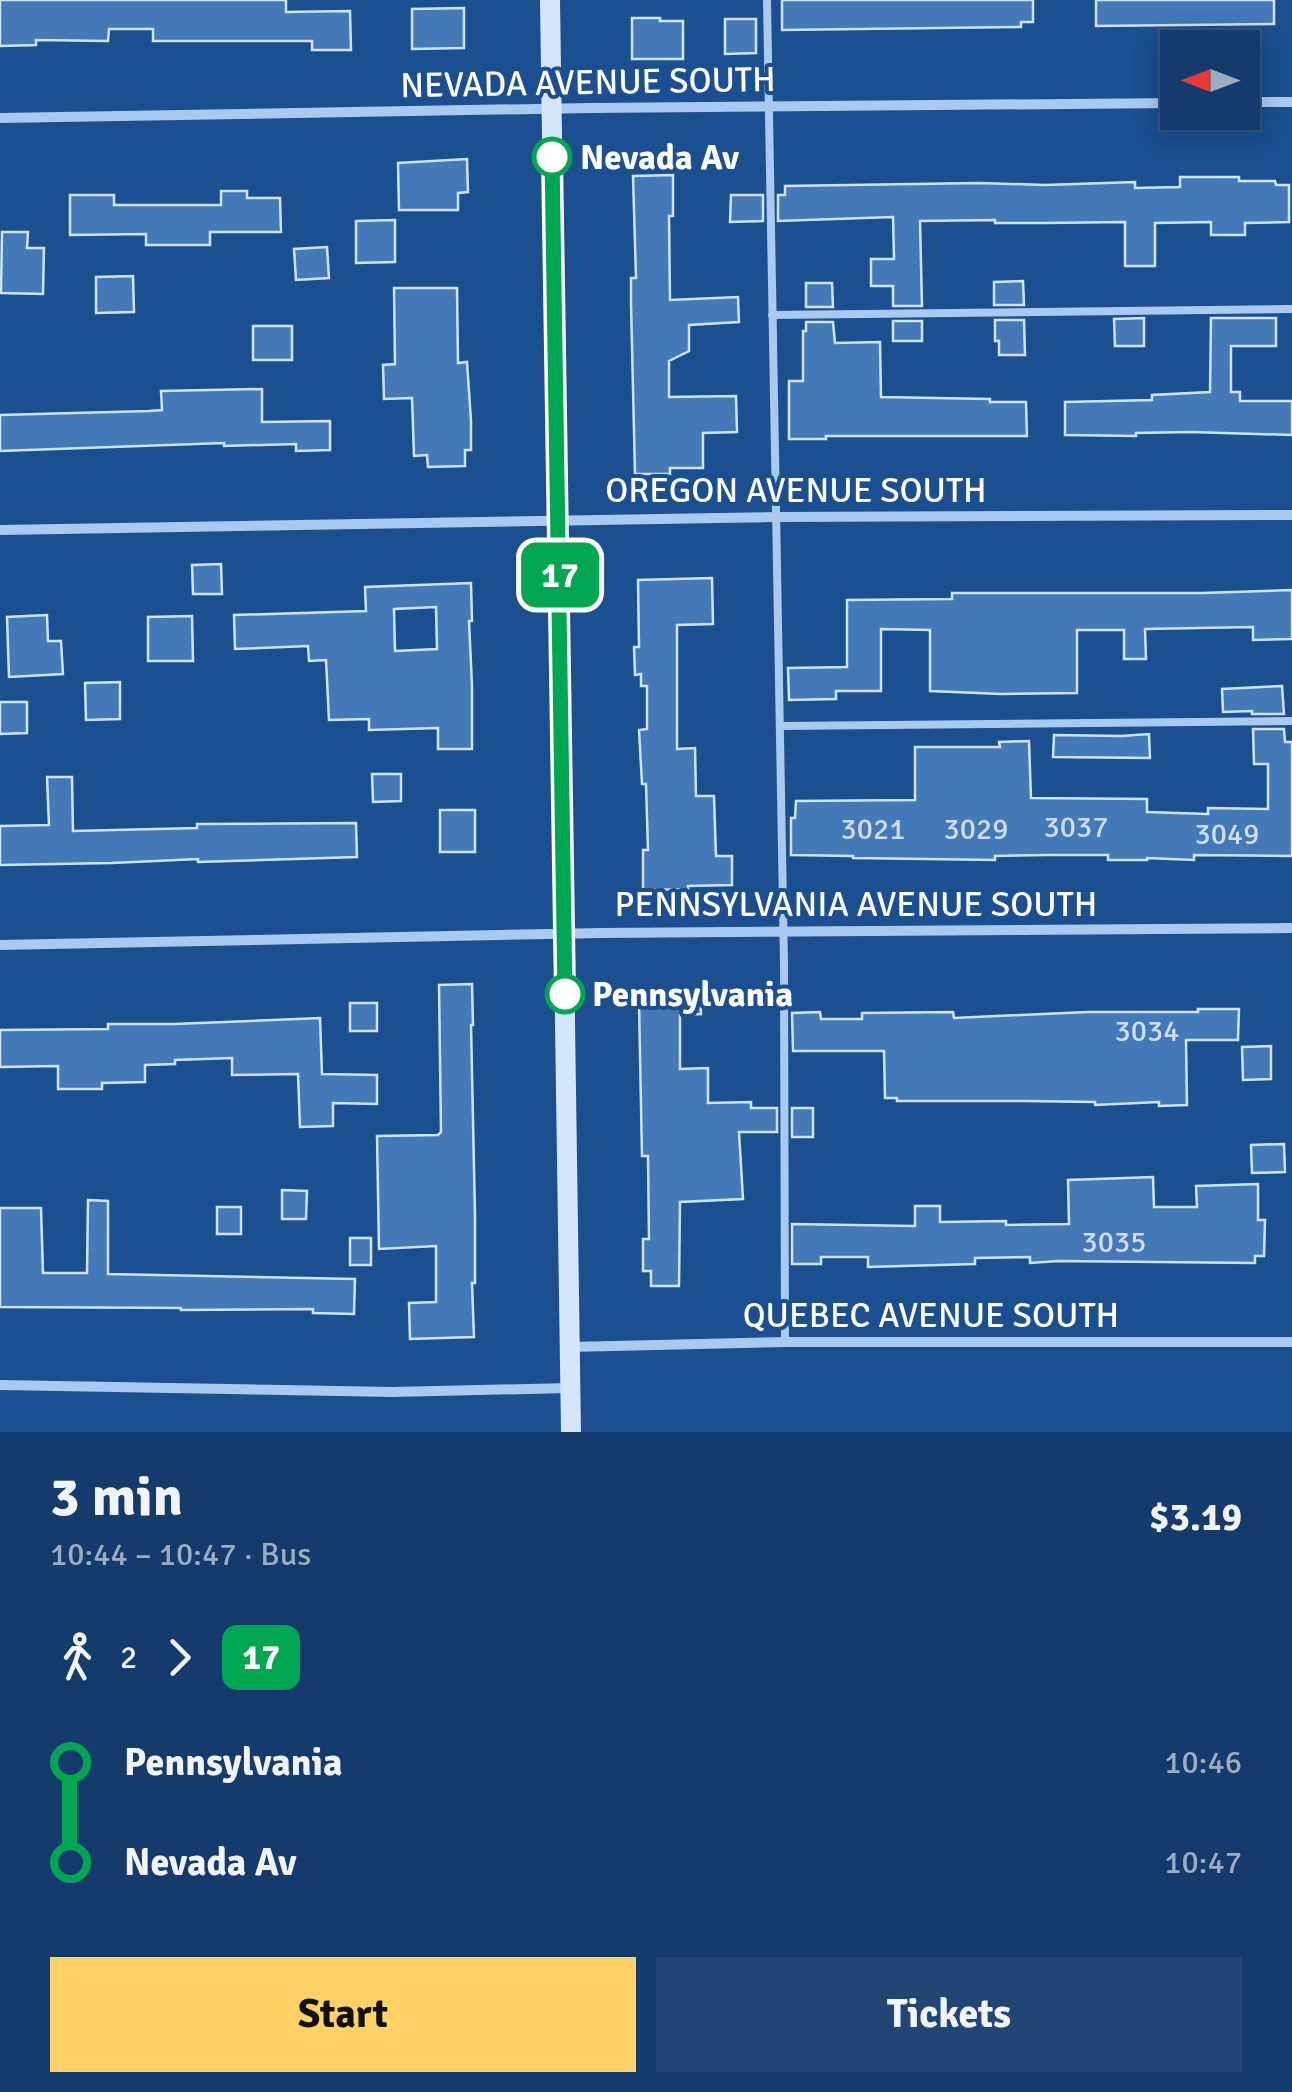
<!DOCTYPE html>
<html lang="en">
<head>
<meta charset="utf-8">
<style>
  body { margin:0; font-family:Signika,sans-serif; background:#214673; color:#f1f3f6; height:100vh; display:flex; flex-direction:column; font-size:38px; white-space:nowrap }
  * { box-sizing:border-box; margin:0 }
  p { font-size:32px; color:#9dadc1 }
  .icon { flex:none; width:55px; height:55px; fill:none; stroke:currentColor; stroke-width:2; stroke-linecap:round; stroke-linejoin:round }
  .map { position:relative; height:1432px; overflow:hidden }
  .drawer { display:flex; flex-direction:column; background:#143b6b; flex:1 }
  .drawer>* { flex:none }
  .badge { padding:0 20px; border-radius:15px; font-size:35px; line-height:65px }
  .needle { width:65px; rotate:270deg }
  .tools { position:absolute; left:1160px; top:30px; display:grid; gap:20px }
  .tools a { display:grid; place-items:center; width:100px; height:100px; border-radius:0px; background:#143b6b; box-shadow:0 5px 25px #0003,0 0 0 2px #33557e; font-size:50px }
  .map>.badge { position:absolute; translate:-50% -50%; box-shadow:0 0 0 5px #fff }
  .legs { display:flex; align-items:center; gap:15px; height:110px; padding:0 50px; font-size:32px }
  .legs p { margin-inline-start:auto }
  .overview { display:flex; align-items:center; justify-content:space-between; height:170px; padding:0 50px }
  h1 { font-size:55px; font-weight:800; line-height:75px }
  .cta { display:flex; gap:20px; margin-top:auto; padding:20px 50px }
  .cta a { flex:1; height:115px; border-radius:0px; background:#ffd166; color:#111; font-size:40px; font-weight:800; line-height:115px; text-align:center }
  .cta a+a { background:#214673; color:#f1f3f6 }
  ul { padding:0 50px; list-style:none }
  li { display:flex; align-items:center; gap:35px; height:100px; font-size:38px }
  li i { display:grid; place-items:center; width:15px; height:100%; margin:0 12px; background:currentColor }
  li i::after { content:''; width:25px; height:25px; margin:-12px; border:8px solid; border-radius:50%; background:#143b6b }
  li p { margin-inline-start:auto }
  li:first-child i { background:linear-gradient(#0000 50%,currentColor 0) }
  li:last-child i { background:linear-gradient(currentColor 50%,#0000 0) }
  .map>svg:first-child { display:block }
</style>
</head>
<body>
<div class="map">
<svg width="1292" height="1432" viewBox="0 0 1292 1432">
  <rect width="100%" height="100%" fill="#1b4f8f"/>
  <path fill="#4478b7" stroke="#cfe3fa" stroke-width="2.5" fill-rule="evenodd" d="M0,0H286V12L350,11L351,50H312V41H153V29H109L108,41L36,40V45L0,46Z
    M782,0H1033V22H1021V27L782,30Z
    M1096,0H1274V24L1096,26Z
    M464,8V48L412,49V9Z
    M632,18H660V21H683V59H632Z
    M725,19H756V53L725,54Z
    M467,159L468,192L458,193V210H399L398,163Z
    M673,175V216H669L670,300L738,297L739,322L689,325V351L669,361V397L736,396L737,432L703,433V468H670V474H635L631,303V278H636L633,176Z
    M1180,177H1239V181H1275L1276,185H1289V222L1245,223V235H1211V222L1155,223V266H1125V222L1045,223H995V220L920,221L922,306H893V286H871V259H894L893,217L778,221V195H785V186L979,183L1045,185L1135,182V188L1180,187Z
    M221,191H247V198H280L281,232H210V245H146V234L70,235V195H114V205H221Z
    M731,195H763V221L730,222Z
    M395,220V262L356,263V221Z
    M2,232H28L27,248H44L43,294L1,293Z
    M327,247L329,278L296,280L294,249Z
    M133,276L134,312L96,313V277Z
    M1023,281L1024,305H994V282Z
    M806,283H832L833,307H806Z
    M394,288H457L458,363L467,362L471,421V450H465V466L428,467L427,455L414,456L412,398L384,399L383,365L395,364Z
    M1144,318V346H1115L1114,319Z
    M1211,318H1276V346H1231V392H1240V401H1292V435L1191,432L1136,433V436L1065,435V402L1152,400V395L1210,392Z
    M995,320H1024L1025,355H999V341H995Z
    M893,321H922V341H893Z
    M806,322H833L835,343L880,342L881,397L990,399V402H1026L1027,436H826V439H789V381H803V331H806Z
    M253,326H292V360H253Z
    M262,389V422L330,421V450L296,451V444L224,446V443L0,451V415L149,411L162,410L161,391Z
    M221,564L222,594H193L192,565Z
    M712,578L713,624L677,625V749L695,748L696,796H714L716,856H732V885L688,886V889L643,890V850H648L646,784H642L639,730L647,729V686H641V674L635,675L634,647H639L638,580Z
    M471,583L472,621H469L472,686V749H438V728L369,730V719L329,720L326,660L309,661L308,646L235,649L234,615L366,611L365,587ZM436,607L437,649L395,651L394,609Z
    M1292,590V639L1253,640V627L1145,629L1146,659H1124V630H1077V693L1001,694L930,691V630L881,629V691H836V699L789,700L788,668L847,667V600L952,599V593H1202Z
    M47,615L48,641H61L63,674L9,677L7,617Z
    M192,616L193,661H148V617Z
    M120,682V719L86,720L85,683Z
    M1282,686L1284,714H1252V711L1223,712L1222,689Z
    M0,702H27V733L0,734Z
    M1253,729H1284L1285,742H1292V856L1194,855V860L1147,858V860H1108V855H1048L995,856V860L853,858V856L791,855V818H795L796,801L915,800V747H1000L999,742L1029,741L1031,798L1147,799V812L1208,814V808L1268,809V764H1254Z
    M1149,734L1150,758L1053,757L1054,735L1121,736Z
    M372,774H401V801L373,802Z
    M47,777H72L73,831L197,828V824L356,823L357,857L198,862V859L112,863L0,865V826L49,825Z
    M440,810H475V852H440Z
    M472,984L473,1025H471L475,1215V1283H472L474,1337L410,1339L409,1303L436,1302V1246L379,1249L377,1136L438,1135L441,1132L439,985Z
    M700,989L701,1014L680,1015V1069L708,1068V1103L751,1102V1108H777V1132H739L743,1199L680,1202L679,1286H651V1271H643V1239H649L648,1156H642L639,1003H646L645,990Z
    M350,1003H377V1031H350Z
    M1198,1009H1239L1238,1040H1186L1187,1105L1159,1106V1102L1095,1105V1102L1025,1101H897V1098H885L884,1051H793L792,1013L820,1012L821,1019H862V1013L953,1012L954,1018L1087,1012H1198Z
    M320,1018L322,1074L377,1075V1104L333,1103V1126L300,1127L298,1074L232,1075V1058L175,1060V1064L145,1065V1082L102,1083V1089H58V1066L0,1067V1030L108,1029V1024H174Z
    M1271,1046V1079L1243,1080L1242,1047Z
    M792,1108H813V1137H792Z
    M1284,1144L1285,1172L1252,1173L1251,1145Z
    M1153,1177L1154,1207H1197L1196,1186L1258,1184V1220H1265L1264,1256H1255V1263L1059,1261L1030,1263V1257L975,1258V1264L868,1267V1257H821V1264H792V1224L915,1226V1206H940V1222L1006,1221V1225L1069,1224L1068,1180Z
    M282,1190L307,1191L306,1219H282Z
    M88,1200L108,1201V1274L355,1279L354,1314L313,1313V1309L181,1310V1308L0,1307V1208H41L43,1273H87Z
    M217,1207H241V1234H217Z
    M350,1238H371V1265H350Z"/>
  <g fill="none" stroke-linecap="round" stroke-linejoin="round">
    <path stroke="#a9c9ee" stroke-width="8" d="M767,0L784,964L785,1342
      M772,315L1292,309
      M780,726L1292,721"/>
    <path stroke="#a9c9ee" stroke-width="10" d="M1242,102H1292
      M0,118L590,108L1178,103
      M0,530L776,517L1292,515
      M0,945L601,933L1292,928
      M570,1347L785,1342H1292
      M0,1385L393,1392L570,1388"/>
    <path stroke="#d6e6fa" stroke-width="20" d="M550,0L571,1432"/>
  </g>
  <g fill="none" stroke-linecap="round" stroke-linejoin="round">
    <defs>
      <path id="line-1" d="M552,157L565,994"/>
    </defs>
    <use href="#line-1" stroke="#fff" stroke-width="22"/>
    <use href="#line-1" stroke="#00a651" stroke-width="15"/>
  </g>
  <g fill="#fff" stroke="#00a651" stroke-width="5">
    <circle cx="552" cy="157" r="18"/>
    <circle cx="565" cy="994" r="18"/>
  </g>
  <g text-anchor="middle" stroke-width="8" stroke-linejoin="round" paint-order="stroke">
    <g font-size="30" fill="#d0dded">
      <text x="1076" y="837">3037</text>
      <text x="873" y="839">3021</text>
      <text x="976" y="839">3029</text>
      <text x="1227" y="844">3049</text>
      <text x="1147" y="1041">3034</text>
      <text x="1114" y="1252">3035</text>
    </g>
    <g font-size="35" fill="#fff" stroke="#1b4f8f">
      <text transform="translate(588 82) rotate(-1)" y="12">NEVADA AVENUE SOUTH</text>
      <text x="796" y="502">OREGON AVENUE SOUTH</text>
      <text x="856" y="916">PENNSYLVANIA AVENUE SOUTH</text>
      <text x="931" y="1327">QUEBEC AVENUE SOUTH</text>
    </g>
    <g font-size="35" font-weight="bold" fill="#fff" stroke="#1b4f8f" text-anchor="start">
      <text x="580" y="169">Nevada Av</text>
      <text x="592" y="1006">Pennsylvania</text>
    </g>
  </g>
</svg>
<div class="tools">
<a><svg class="needle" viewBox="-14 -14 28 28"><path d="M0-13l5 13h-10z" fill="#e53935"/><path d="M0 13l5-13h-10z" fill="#9dadc1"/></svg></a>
</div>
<b class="badge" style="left:560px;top:575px;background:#00a651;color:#fff">17</b>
</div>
<section class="drawer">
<div class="overview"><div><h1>3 min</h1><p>10:44 – 10:47 · Bus</p></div><b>$3.19</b></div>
<div class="legs"><svg class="icon" aria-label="walk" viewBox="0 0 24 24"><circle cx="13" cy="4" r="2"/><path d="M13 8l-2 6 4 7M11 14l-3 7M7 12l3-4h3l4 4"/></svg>2<svg class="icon" aria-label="forward" viewBox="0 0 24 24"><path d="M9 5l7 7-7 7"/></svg><b class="badge" style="background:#00a651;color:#fff">17</b></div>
<ul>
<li><i style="color:#00a651"></i><b>Pennsylvania</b><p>10:46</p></li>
<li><i style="color:#00a651"></i><b>Nevada Av</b><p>10:47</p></li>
</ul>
<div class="cta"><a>Start</a><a>Tickets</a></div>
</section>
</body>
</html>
